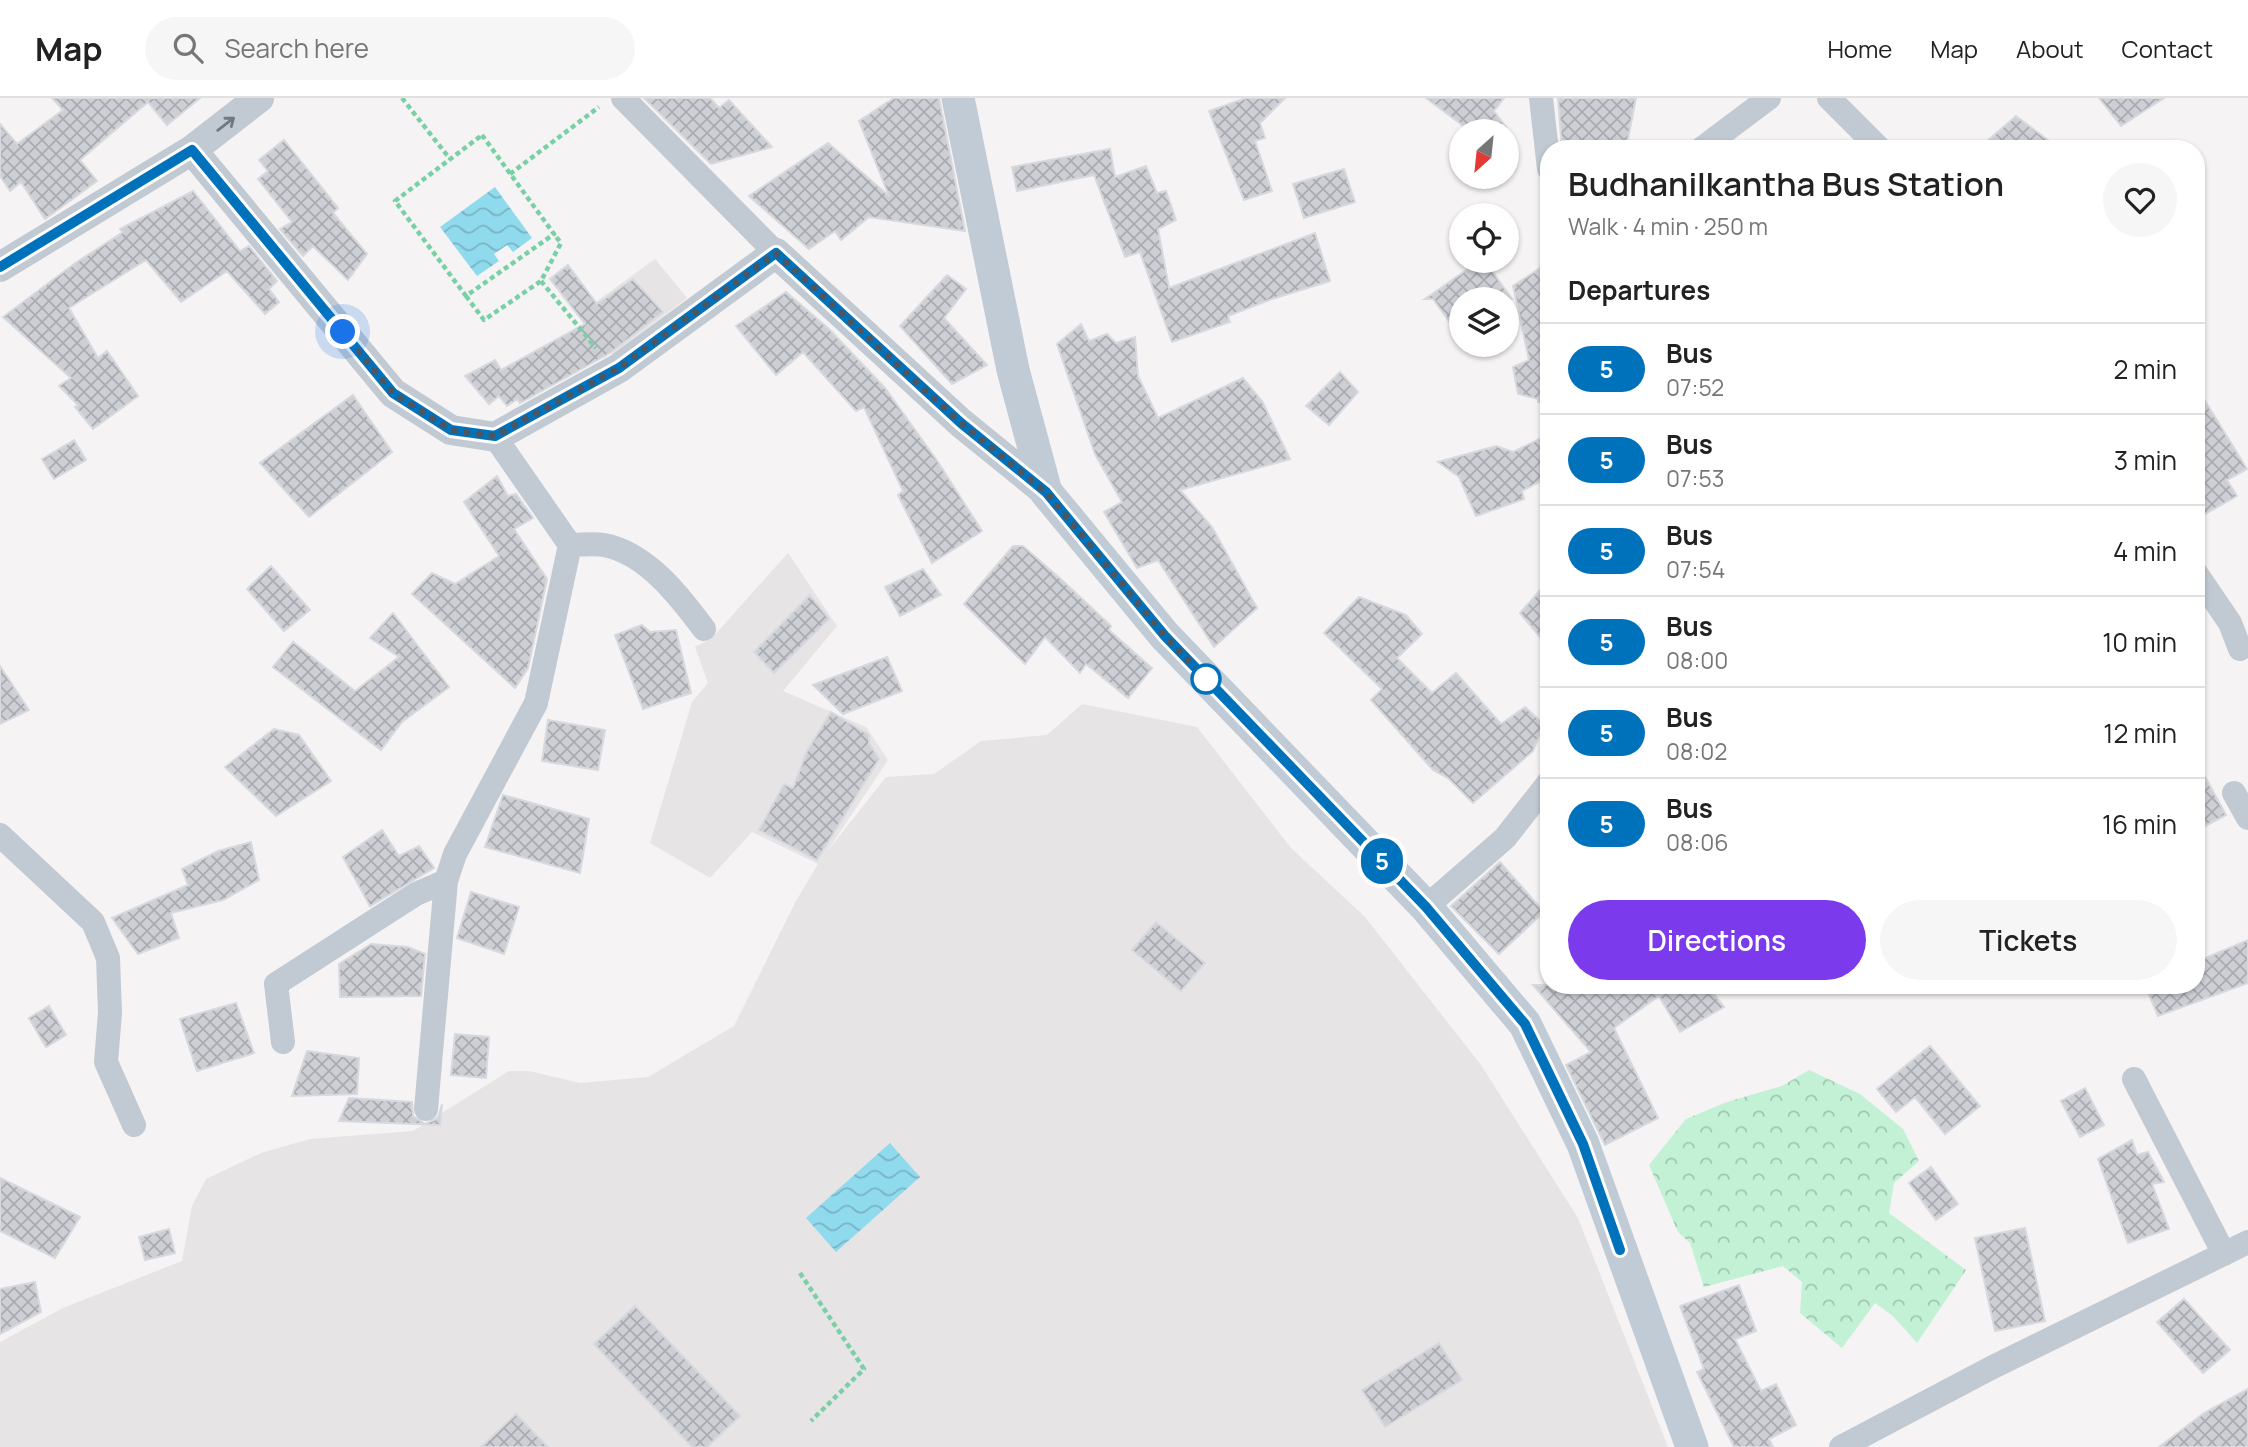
<!DOCTYPE html>
<html lang="en">
<head>
<meta charset="utf-8">
<style>
  body { margin:0; font-family:Manrope,sans-serif; background:#f6f6f6; color:#222; height:100vh; display:flex; flex-direction:column; font-size:26px; white-space:nowrap }
  * { box-sizing:border-box; margin:0 }
  p { font-size:23px; color:#767676 }
  .icon { flex:none; width:38px; height:38px; fill:none; stroke:currentColor; stroke-width:2; stroke-linecap:round; stroke-linejoin:round }
  .map { position:relative; flex:1; overflow:hidden }
  .drawer { position:absolute; left:1540px; top:42px; width:665px; height:854px; display:flex; flex-direction:column; background:#fff; border-radius:28px; box-shadow:0 2px 5px #0004 }
  .drawer>* { flex:none }
  .badge { padding:0 14px; border-radius:23px; font-size:24px; line-height:46px }
  .needle { width:46px; rotate:207deg }
  .controls { position:absolute; left:1449px; top:21px; display:grid; gap:14px }
  .controls a { display:grid; place-items:center; width:70px; height:70px; border-radius:50%; background:#fff; box-shadow:0 2px 5px #0004; font-size:35px }
  .you { position:absolute; width:35px; height:35px; margin:-18px; border:5px solid #fff; border-radius:50%; background:#1a73e8; box-shadow:0 0 0 10px #1a73e833 }
  .map>.badge { position:absolute; translate:-50% -50%; box-shadow:0 0 0 4px #fff }
  h2 { padding:0 28px; font-size:26px; line-height:63px }
  .round { display:grid; place-items:center; flex:none; width:74px; height:74px; border-radius:37px; background:#f6f6f6 }
  .head { display:flex; align-items:center; justify-content:space-between; height:119px; padding:0 28px }
  h1 { font-size:33px; font-weight:600; line-height:52px }
  .button { display:flex; gap:14px; margin-top:auto; padding:14px 28px }
  .button a { flex:1; height:80px; border-radius:42px; background:#7c3aed; color:#fff; font-size:28px; font-weight:600; line-height:80px; text-align:center }
  .button a+a { background:#f6f6f6; color:#222 }
  ul { padding:0; list-style:none }
  li { display:flex; align-items:center; gap:21px; height:91px; padding:0 28px; border-top:2px solid #e0e0e0 }
  li div { flex:1 }
  li b { display:block; font-size:26px }
  li em { font-style:normal }
  li .badge { min-width:77px; font-weight:700; text-align:center }
  header { display:flex; align-items:center; gap:42px; box-sizing:border-box; height:98px; padding:0 35px; background:#fff; border-bottom:2px solid #e0e0e0 }
  header strong { font-size:33px }
  nav { display:flex; gap:38px; margin-inline-start:auto; font-size:24px }
  .search { width:490px; height:63px; background:#f6f6f6; display:flex; align-items:center; gap:18px; box-sizing:border-box; padding:0 24px; border-radius:38px; color:#767676; font-size:26px }
  .map>svg:first-child { display:block }
</style>
</head>
<body>
<header>
<strong>Map</strong>
<div class="search"><svg class="icon" aria-label="search" viewBox="0 0 24 24"><circle cx="10" cy="10" r="6"/><path d="M15 15l6 6"/></svg>Search here</div>
<nav><a>Home</a><a>Map</a><a>About</a><a>Contact</a></nav>
</header>
<div class="map">
<svg width="2248" height="1349" viewBox="0 0 2248 1349">
  <defs>
    <pattern id="forest-crowns" width="20" height="18" patternUnits="userSpaceOnUse" patternTransform="scale(1.75)"><rect width="20" height="18" fill="#c3f1d5"/><path d="M2 6a3 3 0 1 1 6 0M12 15a3 3 0 1 1 6 0" fill="none" stroke="#a0c6b0"/></pattern>
    <pattern id="water-waves" width="16" height="10" patternUnits="userSpaceOnUse" patternTransform="scale(1.75)"><rect width="16" height="10" fill="#90daee"/><path d="M0 5q4-4 8 0t8 0" fill="none" stroke="#78b4c4"/></pattern>
    <pattern id="building-cross-hatch" width="8" height="8" patternUnits="userSpaceOnUse" patternTransform="scale(1.75)"><rect width="8" height="8" fill="#cdcfd5"/><path d="M0 0l8 8M0 8l8-8" fill="none" stroke="#a8abb0"/></pattern>
  </defs>
  <rect width="100%" height="100%" fill="#f5f3f3"/>
  <path fill="#e6e4e5" d="M655,161L687,200L613,257L579,216Z
    M788,455L837,528L783,593L866,629L888,662L826,755L886,679L934,676L981,643L1047,637L1082,606L1197,629L1291,750L1365,819L1481,967L1578,1120L1668,1349H0V1244L63,1210L182,1163L192,1108L206,1081L261,1055L310,1041L413,1033L509,973H529L580,985L648,979L734,928L796,803L818,766L752,734L710,780L650,745L692,604L708,585L695,549L712,540Z"/>
  <path fill="url(#forest-crowns)" d="M1809,972L1860,996L1903,1031L1919,1063L1894,1085L1889,1115L1966,1172L1917,1245L1893,1218L1875,1205L1842,1250L1800,1215L1802,1184L1783,1168L1704,1189L1690,1145L1678,1134L1649,1067L1686,1021L1727,1004L1782,988Z"/>
  <path fill="url(#water-waves)" d="M495,89L532,140L513,154L507,147L494,156L499,163L477,178L440,129Z
    M890,1045L920,1079L836,1154L806,1120Z"/>
  <path fill="url(#building-cross-hatch)" stroke="#d7d9de" stroke-width="2" d="M52,0H200L167,27L148,4L80,62L97,83L45,121L21,84L10,93L0,78V26L17,46L63,12Z
    M644,0H710L719,10L729,2L772,49L711,66Z
    M894,0H939L965,133L869,119L841,142L835,133L809,151L749,98L828,45L889,98L859,23Z
    M1246,0H1285L1260,25L1265,40L1255,43L1272,93L1244,102L1209,13Z
    M1426,0H1504L1494,13L1509,33H1470Z
    M1558,0H1636L1626,51H1562Z
    M2099,0H2164L2121,28Z
    M2016,18L2060,51H1978Z
    M284,42L338,110L333,115L367,156L348,182L313,148L303,158L280,131L292,124L258,81L268,73L259,62Z
    M1110,51L1115,79L1146,68L1157,95L1166,93L1176,122L1158,131L1169,190L1315,135L1330,183L1272,201L1228,218L1230,224L1172,244L1140,154L1125,159L1094,77L1017,93L1012,69Z
    M1344,71L1355,104L1304,120L1293,86Z
    M193,93L240,153L249,148L277,183L269,191L279,204L265,216L227,173L181,204L146,162L69,210L98,260L107,253L138,298L93,331L75,309L78,307L59,288L71,280L3,219L74,166L123,134L120,131Z
    M1479,163H1485L1512,201H1461V240L1433,201H1425Z
    M1549,164V305L1538,304V301L1518,296L1513,269L1529,262L1513,188Z
    M568,167L597,206L633,181L663,214L610,255L520,305L517,301L507,308L499,298L489,306L465,278L495,262L501,272L585,226L550,181Z
    M947,177L966,191L944,220L987,267L952,286L900,228Z
    M786,194L829,231L885,290L938,364L982,433L932,465L898,397L903,393L864,309L856,313L803,254L776,277L736,228Z
    M1081,226L1089,243L1107,236L1116,245L1135,239L1138,278L1158,320L1243,280L1262,303L1290,361L1180,392L1212,429L1257,510L1214,549L1158,462L1137,470L1104,414L1122,404L1095,356L1057,246Z
    M1340,274L1358,294L1329,327L1306,308Z
    M2196,288L2247,371L2227,382L2237,398L2196,421Z
    M353,297L392,354L309,419L260,365Z
    M1549,336V379L1522,393L1524,401L1476,418L1459,379L1438,364L1496,348L1513,354Z
    M74,342L86,362L54,381L42,361Z
    M497,378L508,398L516,396L533,420L514,431L547,481L528,570L515,590L412,496L432,475L455,486L499,458L464,404Z
    M1013,448H1023L1063,483L1111,528L1109,532L1152,570L1128,600L1086,566L1080,575L1045,539L1025,566L964,506Z
    M271,468L310,512L284,533L247,491Z
    M923,471L941,497L900,518L885,489Z
    M1549,482V550L1520,515Z
    M810,497L829,521L774,575L754,554Z
    M1359,499L1406,517L1422,536L1397,560L1432,595L1456,575L1501,626L1525,609L1544,626L1533,653L1473,705L1448,680L1433,672L1371,602L1382,591L1324,535Z
    M393,515L449,589L402,624L381,652L273,569L293,544L355,593L399,559L370,540Z
    M642,527L650,534L676,532L691,595L643,611L615,537Z
    M887,559L902,593L843,616L813,587Z
    M0,568L29,612L0,626Z
    M831,614L869,637V645L879,661L817,762L759,732L784,686L793,690L807,653Z
    M548,622L605,632L598,672L542,663Z
    M274,631L299,637L331,683L276,718L225,669Z
    M2196,662L2226,717L2196,733Z
    M503,697L589,721L580,775L485,749Z
    M382,732L399,758L419,748L434,770L370,808L343,759Z
    M251,744L259,782L223,802L171,815L179,840L138,856L112,820L188,787L182,771L218,753Z
    M1500,764L1544,814L1499,856L1451,808Z
    M471,794L519,809L504,856L457,840Z
    M1156,824L1205,865L1181,893L1132,852Z
    M2248,842V885L2158,918L2145,887H2196V864Z
    M371,846L408,849L425,856L421,898L340,899L339,866Z
    M1533,887H1707L1724,909L1680,934L1659,898L1614,930L1658,1020L1605,1047L1566,967L1591,954Z
    M236,905L254,955L197,973L180,921Z
    M49,908L66,937L46,949L29,920Z
    M455,936L489,939L486,980L451,977Z
    M1930,948L1980,1008L1945,1036L1915,999L1896,1014L1877,991Z
    M307,953L359,960L357,996L292,998Z
    M2085,990L2104,1027L2080,1039L2061,1003Z
    M349,1000L412,1004L413,1018L425,1026L438,1020L442,1006L440,1027L339,1023Z
    M2132,1042L2137,1057L2148,1054L2164,1084L2152,1086L2169,1131L2128,1145L2098,1061Z
    M1931,1069L1958,1106L1936,1122L1909,1085Z
    M0,1080L80,1119L55,1160L0,1133Z
    M2025,1130L2045,1223L1995,1233L1975,1140Z
    M169,1131L175,1155L145,1162L139,1139Z
    M35,1184L41,1214L0,1236V1191Z
    M1739,1187L1756,1233L1735,1241L1761,1293L1776,1286L1796,1327L1769,1341L1773,1349H1734L1697,1274L1704,1271L1680,1208Z
    M2184,1201L2230,1252L2203,1275L2157,1224Z
    M635,1208L740,1318L707,1349H692L594,1246Z
    M1439,1245L1462,1282L1385,1329L1362,1292Z
    M2248,1291V1349H2159L2204,1315Z
    M516,1316L548,1349H481Z"/>
  <g fill="none" stroke-linecap="round" stroke-linejoin="round">
    <path stroke="#7ad0a6" stroke-width="4.5" stroke-dasharray="5 3.5" stroke-linecap="butt" d="M402,0L450,61
      M482,37L554,136L466,198L395,103Z
      M510,76L599,9
      M541,183L596,250
      M466,198L484,222L541,183L561,145L554,136
      M800,1175L864,1271L811,1323"/>
    <path stroke="#c1cad2" stroke-width="24" d="M623,0L776,155
      M1541,0L1549,71
      M1829,0L1880,51
      M1701,51L1769,0
      M570,447C581,447 593,445 604,447C647,455 680,499 704,531
      M2196,475L2230,525L2240,551
      M2234,695L2248,720
      M0,737L93,824L108,860L110,915L106,964L134,1027
      M1426,809L1505,740L1549,684
      M283,944L276,886L416,796L446,783
      M2134,981L2224,1156
      M426,1011L446,783L455,756L536,605L570,447L495,339
      M1841,1349L1991,1270L2248,1144"/>
    <path stroke="#c1cad2" stroke-width="30" d="M192,52L393,295L451,332L495,339L619,270L776,155L961,325L1046,394
      M0,169L192,52L259,0"/>
    <path stroke="#c1cbd6" stroke-width="33" d="M958,0L1013,272L1046,394L1165,538L1426,809L1525,926L1583,1046L1692,1349"/>
  </g>
  <defs><path id="oneway-shaft" d="M-6 0H5M1.5-3L5.5 0L1.5 3" fill="none" stroke-width="1.6" stroke-linecap="round" stroke-linejoin="round" transform="scale(1.75)"/></defs>
  <use stroke="#6e7983" href="#oneway-shaft" transform="translate(226 26) rotate(-38)"/>
  <g fill="none" stroke-linecap="round" stroke-linejoin="round">
    <defs>
      <path id="line" d="M0,169L192,52L393,295L451,332L495,338L619,270L776,155L961,325L1046,394L1165,538L1426,809L1525,926L1583,1046L1620,1152"/>
    </defs>
    <use href="#line" stroke="#fff" stroke-width="16"/>
    <use href="#line" stroke="#0072bc" stroke-width="10"/>
    <path stroke="#4a5661" stroke-width="7" stroke-dasharray="0 12.6" d="M343,234L393,295L451,332L495,338L619,270L776,155L961,325L1046,394L1165,538L1206,581"/>
  </g>
  <circle fill="#fff" stroke="#0072bc" stroke-width="3.5" cx="1206" cy="581" r="14"/>
</svg>
<div class="controls">
<a><svg class="needle" viewBox="-14 -14 28 28"><path d="M0-13l5 13h-10z" fill="#e53935"/><path d="M0 13l5-13h-10z" fill="#767676"/></svg></a>
<a><svg class="icon" aria-label="locate" viewBox="0 0 24 24"><circle cx="12" cy="12" r="6"/><path d="M12 2v4M12 18v4M2 12h4M18 12h4"/></svg></a>
<a><svg class="icon" aria-label="layers" viewBox="0 0 24 24"><path d="M12 4l9 5-9 5-9-5zM3 14l9 5 9-5"/></svg></a>
</div>
<div class="you" style="left:343px;top:234px"></div>
<b class="badge" style="left:1382px;top:763px;background:#0072bc;color:#fff">5</b>
<section class="drawer">
<div class="head"><div><h1>Budhanilkantha Bus Station</h1><p>Walk · 4 min · 250 m</p></div><a class="round"><svg class="icon" aria-label="heart" viewBox="0 0 24 24"><path d="M12 20l-8-8c-3-5 5-10 8-4 3-6 11-1 8 4z"/></svg></a></div>
<h2>Departures</h2>
<ul>
<li><span class="badge" style="background:#0072bc;color:#fff">5</span><div><b>Bus</b><p>07:52</p></div><em>2 min</em></li>
<li><span class="badge" style="background:#0072bc;color:#fff">5</span><div><b>Bus</b><p>07:53</p></div><em>3 min</em></li>
<li><span class="badge" style="background:#0072bc;color:#fff">5</span><div><b>Bus</b><p>07:54</p></div><em>4 min</em></li>
<li><span class="badge" style="background:#0072bc;color:#fff">5</span><div><b>Bus</b><p>08:00</p></div><em>10 min</em></li>
<li><span class="badge" style="background:#0072bc;color:#fff">5</span><div><b>Bus</b><p>08:02</p></div><em>12 min</em></li>
<li><span class="badge" style="background:#0072bc;color:#fff">5</span><div><b>Bus</b><p>08:06</p></div><em>16 min</em></li>
</ul>
<div class="button"><a>Directions</a><a>Tickets</a></div>
</section>
</div>
</body>
</html>
